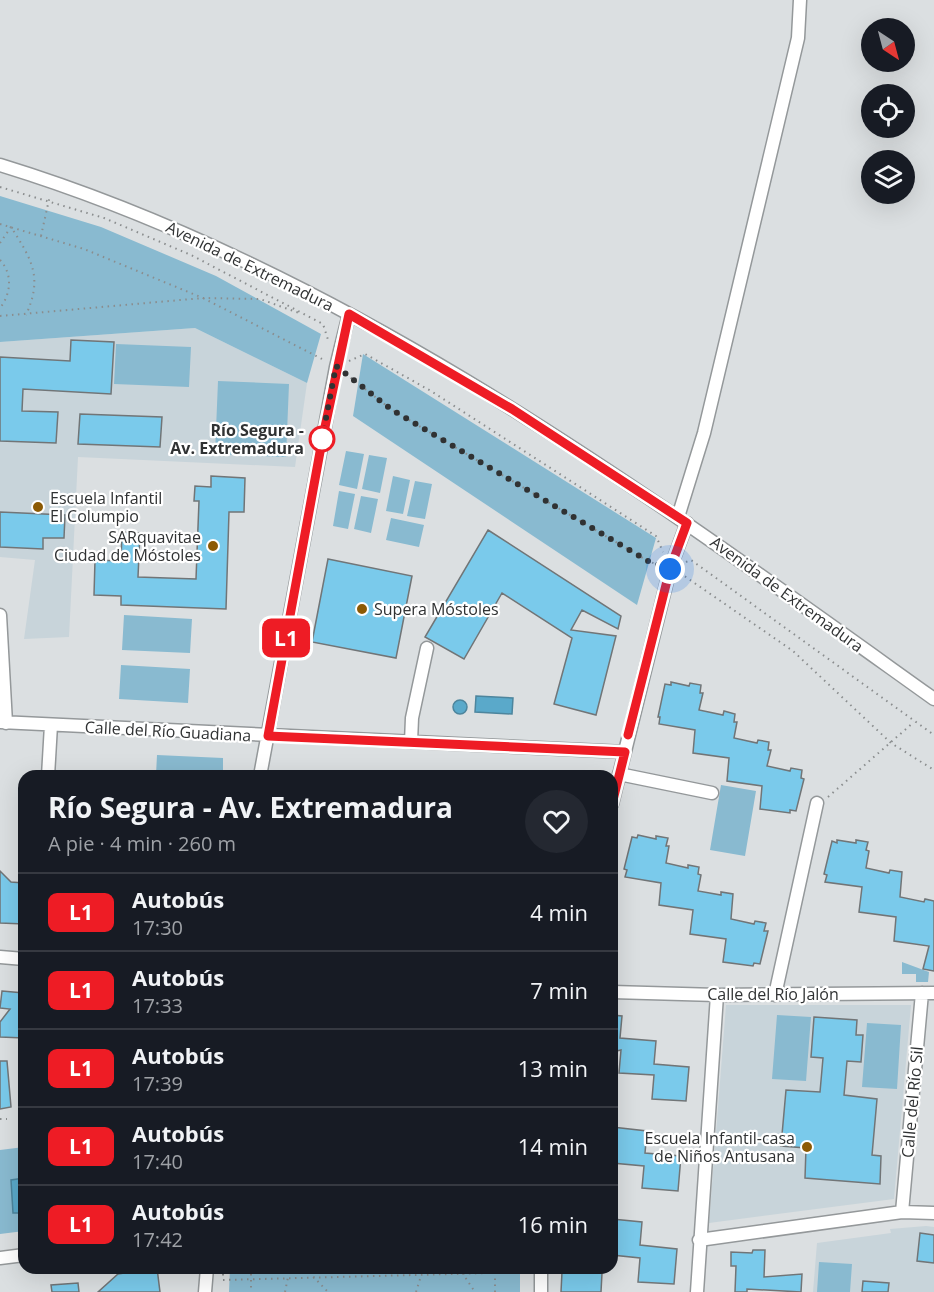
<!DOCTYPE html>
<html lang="es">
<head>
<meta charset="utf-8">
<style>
  body { margin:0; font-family:"Open Sans",sans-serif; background:#242831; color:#f1f3f6; height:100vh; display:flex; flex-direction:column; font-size:22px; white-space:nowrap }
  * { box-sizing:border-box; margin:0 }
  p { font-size:20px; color:#9ea1a6 }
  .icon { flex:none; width:33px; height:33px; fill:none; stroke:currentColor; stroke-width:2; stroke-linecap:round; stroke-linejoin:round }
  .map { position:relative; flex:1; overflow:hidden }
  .drawer { position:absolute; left:18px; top:770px; width:600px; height:504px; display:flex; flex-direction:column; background:#171b24; border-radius:18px; box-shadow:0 6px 24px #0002 }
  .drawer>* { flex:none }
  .badge { padding:0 12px; border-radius:9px; font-size:21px; line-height:39px }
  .needle { width:39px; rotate:144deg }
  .controls { position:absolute; left:861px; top:18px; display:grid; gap:12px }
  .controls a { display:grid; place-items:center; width:54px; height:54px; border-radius:50%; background:#171b24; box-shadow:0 6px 24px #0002; font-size:30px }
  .you { position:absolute; width:30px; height:30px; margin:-15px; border:4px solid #fff; border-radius:50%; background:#1a73e8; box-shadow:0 0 0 9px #1a73e833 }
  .map>.badge { position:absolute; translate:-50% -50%; box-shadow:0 0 0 3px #fff }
  .round { display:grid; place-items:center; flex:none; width:63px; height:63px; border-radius:32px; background:#242831 }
  .overview { display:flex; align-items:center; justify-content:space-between; height:102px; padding:0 30px }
  h1 { font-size:28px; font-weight:700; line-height:45px }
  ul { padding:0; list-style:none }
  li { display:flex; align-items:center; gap:18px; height:78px; padding:0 30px; border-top:2px solid #363941 }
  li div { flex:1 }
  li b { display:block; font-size:22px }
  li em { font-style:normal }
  li .badge { min-width:66px; font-weight:700; text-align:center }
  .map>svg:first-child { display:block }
</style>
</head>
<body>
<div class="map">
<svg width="934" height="1292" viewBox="0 0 934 1292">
  <rect width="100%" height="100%" fill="#dbdfe1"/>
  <path fill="#c8d4da" d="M195,328L307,383L295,467L78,457L69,637L24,639L35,560L0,557V342Z
    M726,1005H911L894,1199L709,1223Z
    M926,1226L934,1227V1292H813L817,1243L891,1233L890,1229Z"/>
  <path fill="#89bad0" d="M0,196L101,227L216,276L321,334L307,383L195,328L0,342Z
    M116,344L191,347L189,387L114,384Z
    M363,354L656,538L637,605L353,416Z
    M218,381L289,384L286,457L215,454Z
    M346,451L364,454L357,489L339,485Z
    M369,455L387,458L380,493L362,489Z
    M393,476L410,480L403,514L386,511Z
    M415,481L432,484L425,519L407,516Z
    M339,491L355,494L348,529L333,526Z
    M361,496L378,499L371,533L354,529Z
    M391,518L424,525L419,547L386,540Z
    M124,615L192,619L190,653L122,650Z
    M121,665L190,669L188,703L119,699Z
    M157,755L223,758V775H156Z
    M417,770H459V775H416Z
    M721,785L756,791L745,856L710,850Z
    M902,962L929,972L928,982H916V974H902Z
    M777,1015L811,1017L806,1081L772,1079Z
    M867,1023L901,1025L897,1089L862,1087Z
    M24,1147V1231L0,1234V1150Z
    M819,1262L852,1264L850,1292H817Z
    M230,1268H520V1292H229Z"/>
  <path fill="#5aa9ca" stroke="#4d859d" stroke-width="1.5" d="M476,696L513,698L512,714L475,712Z
    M453 707a7 7 0 1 1 14 0a7 7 0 1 1-14 0Z
    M24,1178V1213H13L11,1180Z"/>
  <path fill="#7acaeb" stroke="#717577" stroke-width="1.5" d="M71,340L114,342L111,394L23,389L22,411L58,412L56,443L0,441V357L70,361Z
    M80,414L162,417L160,447L78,444Z
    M211,476L245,478L244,512H229L226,609L121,605V596L94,595L95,560L121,561L122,532L140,533L138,577L196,579L199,501H194L195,486L211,487Z
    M0,512L65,515L64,538H43V549L0,547Z
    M488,530L621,616L618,629L582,610L571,630L616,636L596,715L554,704L572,638L502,593L464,659L425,637Z
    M328,559L412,576L396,658L312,642Z
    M671,682L689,686L690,683L701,685L700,693H703L699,710L723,715L724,711L735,714L734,722H737L734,738L757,743L758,740L769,742L768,750H771L767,766L790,771L791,768L802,770L801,778L804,779L796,811L790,810V813L760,809L762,786L727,781L729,758L693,753L695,730L659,724L660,717H658L665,684L671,685Z
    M638,835L656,839V836L668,838L666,846H669L666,863L688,868V865L699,867L698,874L701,875L698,891L721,895V892L733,894L731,919L754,924L755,921L766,923L764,931H768L760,964L754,963L753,966L723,962L726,939L690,934L693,910L659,905L661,883L625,877L627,870L624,869L632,837L637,838Z
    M837,840L856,843V840L868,842L866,850L869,851L866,868L889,873L890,870L902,872L900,897L924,902L925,899L934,901V971L923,969L929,946L894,941L896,917L859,912L862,887L825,882L827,875L824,874L832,841L837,843Z
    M0,871L11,882L24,883V924L0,923Z
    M2,991L24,993V1038L0,1037V1022L10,1009L0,1008Z
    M612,1015L622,1016L620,1038L656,1041L654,1064L689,1067L686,1101L652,1099L654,1075L619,1073L621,1050L612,1052Z
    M814,1017L857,1020L856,1035H863L861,1062L847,1061L844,1095L877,1099L872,1155L881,1156L880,1184L805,1178L806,1148L781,1146L786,1090L820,1092L823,1058L811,1057Z
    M0,1061H7L11,1107L0,1109Z
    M612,1127L647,1131L645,1153L681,1156L678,1191L642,1188L644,1166L612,1163Z
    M612,1219L642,1222L640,1245L677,1249L674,1284L638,1282L640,1258L612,1255Z
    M920,1233L934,1235V1263L917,1261Z
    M753,1250H765L764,1277L802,1274L801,1292L747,1289V1292H735L736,1266H731V1252L752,1253Z
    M157,1268L160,1292H98L118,1274Z
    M562,1272L602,1273L601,1292H561Z
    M863,1281L889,1283L888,1292H862Z
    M78,1283L79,1292H52L51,1285Z"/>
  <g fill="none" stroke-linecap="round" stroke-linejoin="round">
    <defs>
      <path id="minor" d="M0,165C346,271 643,491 934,699
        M678,517L704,433L798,38L800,0
        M0,615L6,723
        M0,722L625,752
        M411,742L412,718L427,648
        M619,774L712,793
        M48,776L51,725
        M260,776L336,367L349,314
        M612,804L670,569L687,523
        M0,957L24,959
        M612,992L717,995L934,993
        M775,995L817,803
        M902,1212L922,993
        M699,1240L902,1212L934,1213
        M0,1258L24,1255
        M205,1292L207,1268
        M541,1292V1268
        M697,1292L717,995"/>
    </defs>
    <use href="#minor" stroke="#94989a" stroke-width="15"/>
    <path stroke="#8a8d8e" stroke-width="2" stroke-dasharray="1.5 4.5" stroke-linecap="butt" d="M0,187L104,218L191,255L323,324L329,343
      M0,224L84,249L203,298L260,299L302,314
      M41,236L50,195
      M0,243L11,227C32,260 43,277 26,315
      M0,260C13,274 11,294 0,308
      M0,316L203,298L326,361
      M349,361L365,354L431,391L656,536L663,552
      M346,374L392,410L648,561L658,565
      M686,562L691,560L934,735
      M680,573L793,651L891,743L934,770
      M828,797L914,722
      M0,1119H7
      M251,1268V1292
      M305,1268L328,1292
      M459,1268L475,1292
      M219,1272H223V1280L529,1272
      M285,1292L288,1277
      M416,1292L421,1276
      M495,1292V1268"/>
    <use href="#minor" stroke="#fff" stroke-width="12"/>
  </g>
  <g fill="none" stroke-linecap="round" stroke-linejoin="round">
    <defs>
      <path id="line" d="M612,804L625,752L268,736L322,441L349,314L512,409L687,523L670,569L628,735"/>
    </defs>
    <use href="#line" stroke="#fff" stroke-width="14"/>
    <use href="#line" stroke="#ee1c25" stroke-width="9"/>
    <path stroke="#303233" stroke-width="6" stroke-dasharray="0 10.8" d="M322,439L336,366L392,410L648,561L670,569"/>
  </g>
  <circle fill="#fff" stroke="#ee1c25" stroke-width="3" cx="322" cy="439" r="12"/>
  <g fill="#8c5a04" stroke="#fff" stroke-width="2">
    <circle cx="38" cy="507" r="6"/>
    <circle cx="213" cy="546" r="6"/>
    <circle cx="362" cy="609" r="6"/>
    <circle cx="807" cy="1147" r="6"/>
  </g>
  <g text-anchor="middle" stroke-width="4.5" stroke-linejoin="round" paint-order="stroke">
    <g font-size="16" fill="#303233" stroke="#fff">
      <text transform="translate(250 266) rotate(26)" y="6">Avenida de Extremadura</text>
      <text transform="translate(787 594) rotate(36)" y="6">Avenida de Extremadura</text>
      <text transform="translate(168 731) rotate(3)" y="6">Calle del Río Guadiana</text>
      <text x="773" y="1000">Calle del Río Jalón</text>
      <text transform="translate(912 1102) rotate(-85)" y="6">Calle del Río Sil</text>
    </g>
    <g font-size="16" font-weight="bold" fill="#303233" stroke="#fff" text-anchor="end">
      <text x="304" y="436">Río Segura -<tspan x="304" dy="18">Av. Extremadura</tspan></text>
    </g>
    <g font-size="16" fill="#303233" stroke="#fff" text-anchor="start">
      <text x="50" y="504">Escuela Infantil<tspan x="50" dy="18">El Columpio</tspan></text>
      <text x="201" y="543" text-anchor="end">SARquavitae<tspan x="201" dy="18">Ciudad de Móstoles</tspan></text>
      <text x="374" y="615">Supera Móstoles</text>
      <text x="795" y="1144" text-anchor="end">Escuela Infantil-casa<tspan x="795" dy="18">de Niños Antusana</tspan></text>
    </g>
  </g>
</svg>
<div class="controls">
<a><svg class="needle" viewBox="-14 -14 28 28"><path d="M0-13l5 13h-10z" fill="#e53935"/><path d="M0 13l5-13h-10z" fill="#9ea1a6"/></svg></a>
<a><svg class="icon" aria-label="locate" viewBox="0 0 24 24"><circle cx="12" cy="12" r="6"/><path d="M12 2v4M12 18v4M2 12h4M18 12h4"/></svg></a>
<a><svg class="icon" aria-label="layers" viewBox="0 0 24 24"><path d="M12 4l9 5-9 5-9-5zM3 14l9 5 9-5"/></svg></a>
</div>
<div class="you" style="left:670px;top:569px"></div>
<b class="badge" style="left:286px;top:638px;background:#ee1c25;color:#fff">L1</b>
<section class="drawer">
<div class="overview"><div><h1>Río Segura - Av. Extremadura</h1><p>A pie · 4 min · 260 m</p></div><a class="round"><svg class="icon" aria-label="heart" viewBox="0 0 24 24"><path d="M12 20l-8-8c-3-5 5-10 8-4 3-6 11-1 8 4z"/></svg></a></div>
<ul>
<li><span class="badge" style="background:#ee1c25;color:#fff">L1</span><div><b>Autobús</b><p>17:30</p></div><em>4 min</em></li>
<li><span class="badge" style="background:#ee1c25;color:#fff">L1</span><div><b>Autobús</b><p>17:33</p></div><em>7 min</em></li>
<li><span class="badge" style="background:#ee1c25;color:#fff">L1</span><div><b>Autobús</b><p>17:39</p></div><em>13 min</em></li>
<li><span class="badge" style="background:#ee1c25;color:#fff">L1</span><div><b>Autobús</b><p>17:40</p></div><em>14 min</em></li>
<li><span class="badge" style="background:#ee1c25;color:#fff">L1</span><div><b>Autobús</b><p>17:42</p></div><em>16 min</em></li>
</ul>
</section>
</div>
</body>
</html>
